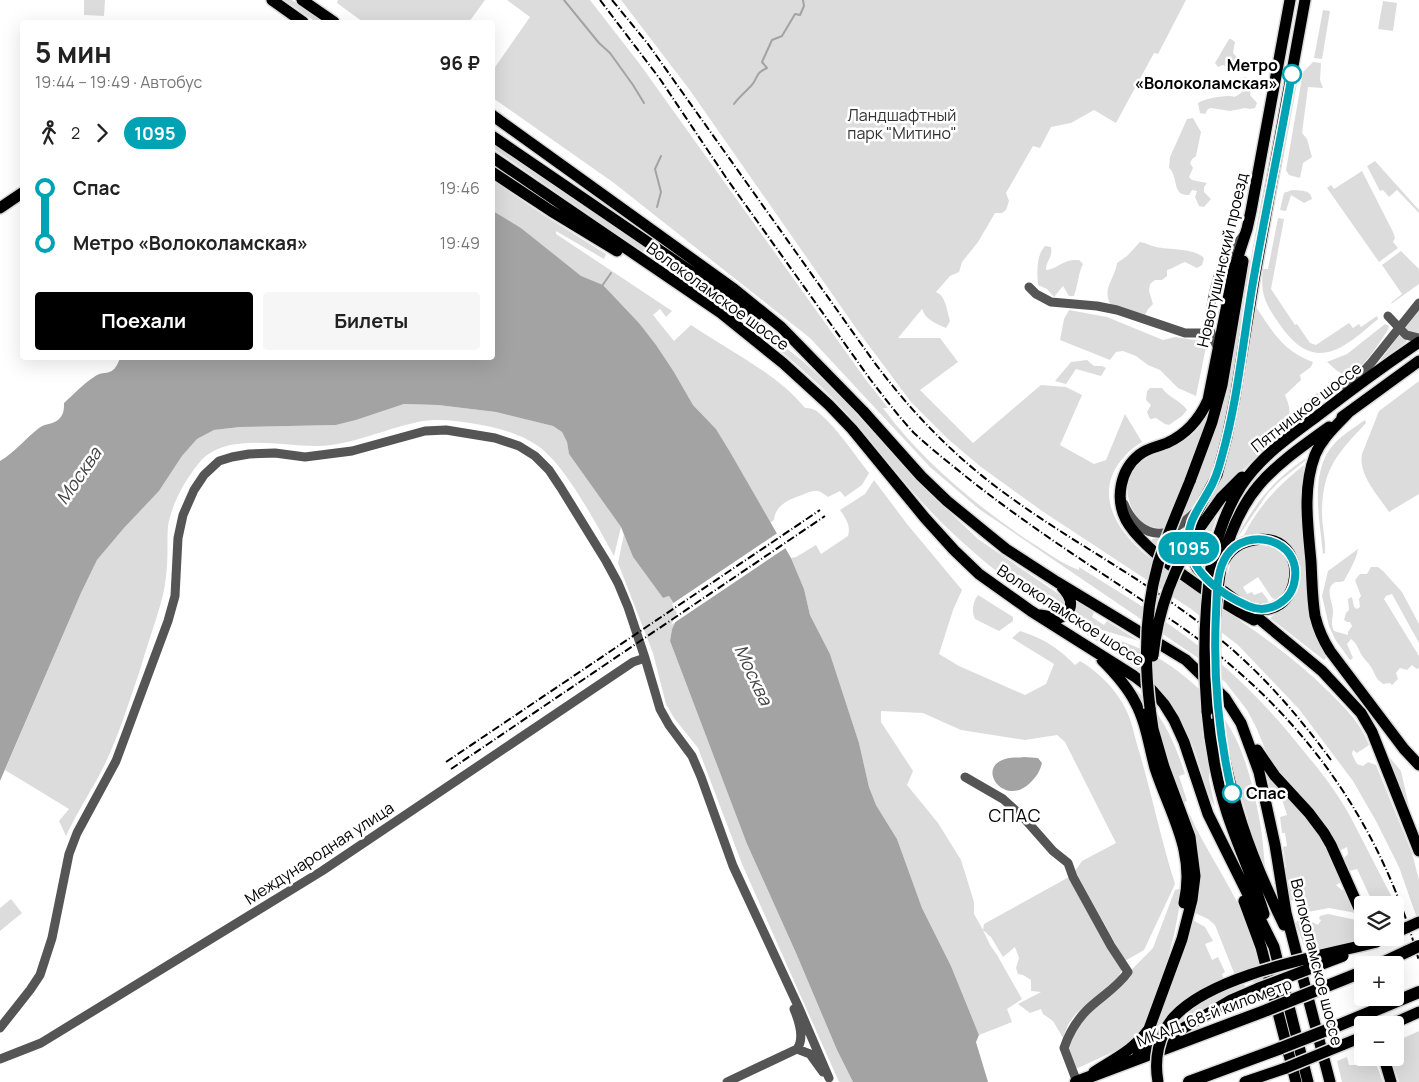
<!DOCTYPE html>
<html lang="ru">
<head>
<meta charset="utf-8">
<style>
  body { margin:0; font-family:Manrope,sans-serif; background:#f6f6f6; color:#222; height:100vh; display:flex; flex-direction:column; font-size:19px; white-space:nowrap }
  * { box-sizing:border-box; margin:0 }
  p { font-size:16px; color:#767676 }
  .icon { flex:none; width:28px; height:28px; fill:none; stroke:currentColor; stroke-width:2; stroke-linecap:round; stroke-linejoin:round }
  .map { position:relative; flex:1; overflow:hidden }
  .sheet { position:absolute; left:20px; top:20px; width:475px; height:340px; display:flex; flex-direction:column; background:#fff; border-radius:5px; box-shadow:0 5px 20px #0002 }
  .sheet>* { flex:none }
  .badge { padding:0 10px; border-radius:16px; font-size:18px; line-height:32px }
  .tools { position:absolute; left:1354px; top:896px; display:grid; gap:10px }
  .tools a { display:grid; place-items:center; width:50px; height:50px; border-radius:5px; background:#fff; box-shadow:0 5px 20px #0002; font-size:25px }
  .map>.badge { position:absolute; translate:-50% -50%; box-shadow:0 0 0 2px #fff }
  .legs { display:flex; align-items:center; gap:8px; height:55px; padding:0 15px; font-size:16px }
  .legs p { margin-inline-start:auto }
  .overview { display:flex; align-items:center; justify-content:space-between; height:85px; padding:0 15px }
  h1 { font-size:28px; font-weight:700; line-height:38px }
  .primary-button { display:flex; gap:10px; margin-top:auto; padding:10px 15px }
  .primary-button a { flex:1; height:58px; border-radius:5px; background:#000; color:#fff; font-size:20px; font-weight:700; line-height:58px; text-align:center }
  .primary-button a+a { background:#f6f6f6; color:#222 }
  ul { padding:0 15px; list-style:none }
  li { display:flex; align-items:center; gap:18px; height:55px; font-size:19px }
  li i { display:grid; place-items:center; width:8px; height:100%; margin:0 6px; background:currentColor }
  li i::after { content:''; width:12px; height:12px; margin:-6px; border:4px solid; border-radius:50%; background:#fff }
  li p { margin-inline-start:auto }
  li:first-child i { background:linear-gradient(#0000 50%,currentColor 0) }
  li:last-child i { background:linear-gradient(currentColor 50%,#0000 0) }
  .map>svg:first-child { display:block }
</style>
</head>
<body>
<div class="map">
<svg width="1419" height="1082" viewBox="0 0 1419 1082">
  <rect width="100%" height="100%" fill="#fff"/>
  <path fill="#dcdcdc" d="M84,0H105L104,16L84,15Z
    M284,0H292L323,22H316Z
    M338,0H485L469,22H363L337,3Z
    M507,0H590L639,63L866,380L888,408H883C921,460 976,506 1032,543C1047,552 1062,564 1079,570V567C1129,598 1181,629 1226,668C1255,694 1282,723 1306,754C1322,773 1338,794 1350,816C1367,848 1383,881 1401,914L1395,916V905H1374L1357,869L1350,871L1344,858L1348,854L1347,847L1339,851L1268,756L1256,727L1247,710L1226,683L1201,660L979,509L930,467L810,338L614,183L493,98V70L530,17Z
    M621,0H1186L1158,54L1154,53L1116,123L1094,110L1071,123L1051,127L1040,148L1033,146L1006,193L1009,201L1006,210L1002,213H995L978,242L962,262L959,272L950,276L936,292C946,296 947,311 950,321L946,328C935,323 926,320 922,309L898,338H940L958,362L920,390L973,443L1041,385L1066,387L1082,395L1060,445L1094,464L1106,460L1125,414L1142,442C1133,447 1126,454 1119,463C1095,497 1118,531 1145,554C1206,600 1274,638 1328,691C1345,708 1361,723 1369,745L1357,753L1353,750L1352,754L1357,764L1363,766L1368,762L1376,765L1412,853L1419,880V924L1399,867L1376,821L1353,781L1299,709L1238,645L1191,609L1042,511L981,467L948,439L911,402L858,331L689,89Z
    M1383,1L1397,3L1393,31L1378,29Z
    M1323,10L1330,11L1322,59L1314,58Z
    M1229,39H1231L1235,42L1233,53C1237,58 1244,59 1241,70L1229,73L1226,66L1223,65L1218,67L1215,63Z
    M1313,62L1321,63L1320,80L1323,88L1308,87L1302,133L1307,139L1312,157L1303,163L1300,178L1289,175L1286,170L1303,72Z
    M1246,77C1252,82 1252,88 1250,95L1257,103L1255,108L1250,109L1245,108L1230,111L1211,108L1208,109L1205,114L1200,113L1198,103C1204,99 1228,94 1234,97L1238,95L1242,92L1234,85L1224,89L1220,86L1222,81Z
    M1193,118L1201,132L1196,156L1192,159L1190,163L1193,168L1189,177L1192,180L1207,183L1204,187V192L1211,199L1204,207L1199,206L1195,197L1197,191L1192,190L1189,195C1171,196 1179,176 1169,168L1170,157L1187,119Z
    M493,143L763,329L806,364L836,392L919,483L978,539L1063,597L1066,603L1063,610L1058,613L1053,612C1005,580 960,544 921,501C886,462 857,420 819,385C767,336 710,296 651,257C598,221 545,185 493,148Z
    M1375,161L1419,210V213L1397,190L1389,197L1383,190L1380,191L1367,166Z
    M1362,171L1393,232L1395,238L1393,242L1398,248L1379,262L1327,188L1331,185L1334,189Z
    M492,180L542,214L606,254L604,259L556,231V234L672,311L666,317L660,309L653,315L674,341L691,325C729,351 775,372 805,408C810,408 815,409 819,413C837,428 854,454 869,473L862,485L845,497L840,491L828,497C825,495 822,492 818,491C813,490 807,493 802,495C790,499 775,505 774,520L770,523L716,429L693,405L674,372L639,323L603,285L581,277L521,228L493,211Z
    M1292,190C1301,191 1310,189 1312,199L1304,203L1291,195L1286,211L1280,210L1284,193Z
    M1278,218L1284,219L1271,289L1295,325L1297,324L1310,343L1316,345L1349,323L1353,328L1359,324L1361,327L1377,316L1378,319C1340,352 1313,374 1278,322C1265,303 1260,293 1263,269H1268Z
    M1140,242C1146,243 1151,246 1156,247C1170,250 1194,248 1204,258L1202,265L1197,268L1185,262C1179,264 1174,268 1167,270V276L1162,280H1155L1150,284L1149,291L1153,304L1148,309L1145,315L1111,305C1101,289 1115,279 1117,263L1127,256Z
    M1045,246L1051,247C1053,258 1046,260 1046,270C1060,268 1062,259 1079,260L1083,264C1078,274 1078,285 1074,296H1069L1063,286L1054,297L1047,289L1038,285C1037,272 1036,256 1045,246Z
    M1401,251L1419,269V284L1391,304L1392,302L1402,294L1382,265Z
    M1256,307C1273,332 1283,351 1313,362L1311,367L1300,375L1301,380L1285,395C1291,410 1291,413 1285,428L1211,502H1210C1240,442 1245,372 1256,307Z
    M1069,310L1107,317L1163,340L1175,337L1207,342L1196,396L1178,388L1160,370L1148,365L1136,356L1123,351L1116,352L1110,360L1060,340L1064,319Z
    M1419,310V333L1414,335L1404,329Z
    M1240,316L1243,317C1235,362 1230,407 1217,451C1213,466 1209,480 1201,493C1193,506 1182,523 1167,527C1141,535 1122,502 1129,480C1136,456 1159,454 1179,444C1192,437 1203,425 1209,411L1195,483C1218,429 1230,374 1240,316Z
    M1385,324L1389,326L1388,330C1380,341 1358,380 1343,374C1337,372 1332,366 1327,362L1347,354Z
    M1400,334L1407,341L1381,361V359Z
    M1087,360L1094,366H1102L1106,368L1101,376L1076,369L1066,384L1055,381L1071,362Z
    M1334,381L1339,382L1303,409L1307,400Z
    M1419,381V494L1389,512C1378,495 1358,475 1362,454L1379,411Z
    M1150,388H1162C1169,398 1180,400 1187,410L1182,416L1169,425L1165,424L1156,418L1150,419L1147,412L1151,405L1146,400L1147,391Z
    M404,404L438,405L496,412L553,426L562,432L567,442L569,454L621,527L614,556C596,524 567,467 538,446C521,434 497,427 476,424C457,421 437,418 418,422C384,429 353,445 318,446C283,447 225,431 199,463C185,480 172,503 168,526C167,540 168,553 167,566C166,580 164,593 160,606C154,627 146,648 140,670C129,702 119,735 104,766C92,790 77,812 66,836L59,821L69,809L5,770L81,593L97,560L124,528L159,491L182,456L197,439L214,430L240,427L336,425L356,420Z
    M1365,420L1366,423C1337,454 1322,469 1322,514C1322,527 1326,540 1325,553L1323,554C1320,522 1310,477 1330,449C1338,437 1354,428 1365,420Z
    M1306,458L1305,461L1281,480L1268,493L1238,537C1240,530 1245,523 1249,516C1265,491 1281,475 1306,458Z
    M1304,465L1301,492V520L1309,614L1313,630L1326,658L1324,660L1270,618C1276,613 1283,609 1289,603C1304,588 1302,564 1292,547L1259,535H1244C1259,505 1278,486 1304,465Z
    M874,480L907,524L962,590L953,610L939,654L959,666L1025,695L1046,684L1054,664L1012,638L1020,631C1044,639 1057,647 1075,665L1080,661C1100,673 1119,692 1128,714C1133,726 1135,739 1139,751C1152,795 1161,840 1175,884L1144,950L1125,961L1075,871L1082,861L1116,843L1065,742L1057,735L1025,740L961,730L923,713L881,711V722L913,771L907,785L938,823L961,860L974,902V914L983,930L984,924L1069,877L1122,970C1112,993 1082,1002 1069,1023C1066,1028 1065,1034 1063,1038L1053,1021L1043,1014L1041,1009L1030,1013L1018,1004L1041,992L1031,991V980L1023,975L1018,974L1016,968L1019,958L1015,947L1003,957L991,937L983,930L990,945L997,955L1022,999L1007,1009L1012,1022L979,1035L951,966L922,908L897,839L876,805L869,787L859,743L830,654L810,615L804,589L791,558L796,557L816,545L821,554L848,536C851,525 846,519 840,510L865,494Z
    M1219,510L1210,537L1206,559L1227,575L1231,562L1242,547L1263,543L1280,549C1292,570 1297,579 1279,600L1272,598L1258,577L1243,587L1247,594L1252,592L1254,595L1262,592L1268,600L1267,604L1244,601L1203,571L1192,548Z
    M1179,533L1181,549L1176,560L1151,542L1152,539C1162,537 1170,538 1179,533Z
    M624,534L633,557L663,598L669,596L680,613L672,629L670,641L747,844L796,953L837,1050L853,1082H839L742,864L698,748L674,718L666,704L653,653L618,563Z
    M1358,549C1356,561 1349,571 1344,581C1341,582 1338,582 1336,582C1323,587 1334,605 1333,612C1333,619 1330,623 1334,631L1348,635V632L1352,626L1350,622H1347L1344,620L1346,613L1349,610L1348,599L1352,597L1354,607L1357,609L1360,607L1359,599L1361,596L1355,580L1360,574H1367L1371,567H1378L1383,571L1402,592L1419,624V643L1392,594L1386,596L1384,599L1419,656V668L1417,669L1412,665L1407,670L1400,668L1396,673L1398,679L1392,685L1390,683L1383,684C1374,677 1376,675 1371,667C1369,663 1365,660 1363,657C1358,650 1358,644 1351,639L1347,644L1353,658L1350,660L1335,639L1329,626L1322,596L1328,571Z
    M978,595L1013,617V621L999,631L975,619C971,612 973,601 978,595Z
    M1077,601L1094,612L1092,617L1104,625L1107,621L1139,641L1069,620L1076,610Z
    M1087,632C1103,636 1119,640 1134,646C1175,663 1215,697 1235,737C1247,761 1254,791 1259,817C1263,837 1264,858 1266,878L1244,821L1248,819L1232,767L1225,723L1200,706L1203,738L1209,762V779L1215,807C1205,790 1200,764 1193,746C1168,686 1139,668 1087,635Z
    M1129,684C1160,709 1173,737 1185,774L1179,776L1187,801L1176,806Z
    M1386,753L1401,771L1411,815L1387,757Z
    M1265,769L1318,831L1343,881L1336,885L1342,890L1346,889L1356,913L1329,908L1308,912L1291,900L1282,867H1286L1283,847L1287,846L1285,833H1282L1280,817L1287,815L1279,790L1271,792Z
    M1189,813C1204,847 1226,878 1242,912C1253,934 1258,958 1264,982L1256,985L1251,979L1243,981L1246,989L1227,997L1171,1027L1190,1007L1238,983L1215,925L1208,919L1193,912L1196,849Z
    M1183,888L1174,935L1155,1006L1144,1031L1128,1045L1078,1068L1074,1067L1066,1047L1080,1022L1153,948L1175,890Z
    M11,899L22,913L0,931V908Z
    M1328,914L1361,921L1362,924V938H1367L1310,962L1296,924L1297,921L1303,917L1318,925L1321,920L1319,919L1320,916Z
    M1191,919L1205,927L1213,941L1205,944L1212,960L1218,957L1225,972L1222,974L1224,980L1199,992L1180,1003L1166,1018L1156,1037L1144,1042Z
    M1419,1031V1082H1399L1391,1058H1395V1042Z
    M1354,1049H1362V1058H1374L1383,1082H1342L1337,1061L1347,1057L1349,1065H1358Z"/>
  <path fill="#a3a3a3" d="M493,211L521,228L581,276L603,285L639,323L656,345L674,372L693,405L716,429L730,452L791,558L804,589L810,615L830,654L859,743L869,787L876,805L897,839L922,908L951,966L979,1035L976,1042L988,1082H853L837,1050L796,953L747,844L670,641L672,629L680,613L669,596L663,598L633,557L621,527L569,454L567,442L562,432L553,426L496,412L438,405L404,404L356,420L336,425L240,427L214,430L197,439L182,456L159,491L124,528L97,560L81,593L0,781V461C15,452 26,438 39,428C45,423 54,425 60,418C64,413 64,409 64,403C74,394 83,384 94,377C104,369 113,379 120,358H492Z
    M1024,757L1038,758L1042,763C1040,771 1037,776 1030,783C1005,808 975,768 1005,759C1010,757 1019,758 1024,757Z"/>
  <path fill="#fff" d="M779,532L787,547L671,625L677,613L672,604Z"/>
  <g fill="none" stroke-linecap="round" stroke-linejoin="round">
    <path stroke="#a3a3a3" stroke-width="2" d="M564,0L599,43L610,53L633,85L644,103
      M734,104C739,97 745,92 751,86C759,77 754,74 767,68L762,62L772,40L782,36L795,14L800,15L804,6L803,0
      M657,207L661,192L655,169L661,156
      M602,286L611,273"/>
    <defs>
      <path id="major" d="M272,0L303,22
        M302,0L334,22
        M1305,0L1254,280L1235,398L1227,437L1217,475L1190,525L1188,545L1192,558L1197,568L1207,579L1245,607L1322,671L1361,713L1372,732L1419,851
        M492,115L734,289L781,327L863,411L921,476L947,501L985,532L1006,549L1057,582L1186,660L1225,698L1241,723L1259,772L1275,845L1286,913L1330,1082
        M492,136L756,316
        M492,157L721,313L783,363L829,405L852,429L925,518L954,550L979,574L1031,611L1134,676L1151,689L1164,704L1174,720L1184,742L1208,814L1274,947L1308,1082
        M492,172L551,211L617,251
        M0,208L22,193
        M1348,413C1336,426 1322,438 1315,455C1302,489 1308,527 1311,562C1312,580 1312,598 1315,616C1318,628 1323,640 1330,651L1404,749L1419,765
        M1342,417L1419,361
        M1190,481L1212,422L1222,385L1243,261
        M1201,526L1221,498L1242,477
        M1212,560C1218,534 1226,509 1241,486C1261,456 1291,435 1320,414C1352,389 1385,365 1419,342
        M1224,561C1231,548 1241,542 1254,540C1315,530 1303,629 1247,606
        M1221,567C1239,491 1269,470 1329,427
        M1040,615L1059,618L1067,614C1074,604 1070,596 1062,587
        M1254,620C1221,603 1143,552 1126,520C1115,499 1120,470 1139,455C1147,448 1157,447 1167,443C1187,434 1199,420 1208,400L1234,269L1247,229L1251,211L1290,0
        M1102,660C1115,673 1127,686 1135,702C1146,722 1149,746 1155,768C1170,814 1196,852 1184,903
        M1207,711C1210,745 1216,779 1227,813C1238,847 1254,880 1264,914
        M1218,718C1228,794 1250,856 1284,925
        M1257,750L1275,776L1309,813L1324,833L1331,845L1362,915
        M1244,901L1261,947L1296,1082
        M1395,933L1408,927
        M1390,1025L1419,1012
        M1342,1045L1362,1037
        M1138,1055L1231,1000L1259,988
        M1384,1058L1391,1082
        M1094,1072C1114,1059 1135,1049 1149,1029L1182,939L1192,900L1195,876L1190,837L1164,767L1153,729L1150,708
        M1245,1082L1286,1068"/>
      <path id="highway" d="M1378,965L1408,951
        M1337,1026L1419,992
        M1076,1082L1267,1010
        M1189,1082L1281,1048"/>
    </defs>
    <use href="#major" stroke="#dbdbdb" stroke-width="14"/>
    <use href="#highway" stroke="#dbdbdb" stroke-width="15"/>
    <path stroke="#555" stroke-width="9" d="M1029,287L1036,294L1051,302L1097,306L1117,310L1185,333H1211
      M1388,316L1406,335L1419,338
      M1218,348C1215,343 1212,337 1210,330C1207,314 1216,280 1222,265C1227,254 1236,245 1243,236
      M1347,389L1371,363L1419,303
      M1124,504C1131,521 1147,538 1167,532C1177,529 1186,520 1194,513
      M965,777L1003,799L1023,817L1053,851L1068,863L1073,877L1111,946L1128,972C1117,988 1100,997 1087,1010C1076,1021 1069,1033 1064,1048L1077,1082
      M0,1028L30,990L40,975L52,938L69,854L77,833L116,761L168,621L175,596L178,538L183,515L194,490L204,475L219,461L232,457L249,454L275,453L305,457L352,451L425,431L446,430L495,438L519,446L535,456L549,470L561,488L606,561L618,583L628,607L645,658L660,709L669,725L692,756L701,777L733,866L799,1008L829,1078
      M797,1049L810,1054L823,1072
      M0,1059L41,1043L322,871L633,662L645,658
      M727,1082L797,1049C805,1038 799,1021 794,1009"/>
    <use href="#major" stroke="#000" stroke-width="11"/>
    <use href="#highway" stroke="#000" stroke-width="12"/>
    <path stroke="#000" stroke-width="2" stroke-dasharray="8 2.5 1 2.5" stroke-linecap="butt" d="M600,0L660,79L727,179L870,379C884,397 898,416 914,433C930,448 948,462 964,475C1030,528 1101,572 1170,619C1295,704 1379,815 1419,961
      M612,0L648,44L874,362C909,409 949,451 995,486C1070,543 1156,584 1227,645C1267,679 1300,718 1331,760
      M446,762L820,510
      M451,769L825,516"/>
    <defs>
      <path id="major-bridge" d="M1153,656C1158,609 1174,566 1201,526
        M1150,708C1144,660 1145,610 1158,564C1167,535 1179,508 1190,481
        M1207,711C1203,660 1204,610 1212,560
        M1218,718C1213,667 1213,616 1221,567
        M1408,927L1419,922
        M1259,988L1343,956
        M1286,1068L1342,1045
        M1158,1082C1154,1060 1158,1035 1174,1017C1213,974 1321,956 1377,942"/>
      <path id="highway-bridge" d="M1408,951L1419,946
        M1267,1010L1362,972
        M1281,1048L1337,1026"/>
    </defs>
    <use href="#major-bridge" stroke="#dbdbdb" stroke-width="14" stroke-linecap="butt"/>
    <use href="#highway-bridge" stroke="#dbdbdb" stroke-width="15" stroke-linecap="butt"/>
    <use href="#major-bridge" stroke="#000" stroke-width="11"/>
    <use href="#highway-bridge" stroke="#000" stroke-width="12"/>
  </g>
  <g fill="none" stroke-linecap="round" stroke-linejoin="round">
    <defs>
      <path id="line-1" d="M1232,793C1218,733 1213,674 1216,613C1217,594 1216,571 1227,555C1247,526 1300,539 1295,578C1293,601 1269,615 1248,606C1223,595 1193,575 1189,546C1185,525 1198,510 1208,492C1215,481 1219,468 1222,456C1238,399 1243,340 1253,282C1265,213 1280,144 1292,74"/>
    </defs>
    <use href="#line-1" stroke="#fff" stroke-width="11"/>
    <use href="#line-1" stroke="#00a3b4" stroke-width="8"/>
  </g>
  <g fill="#fff" stroke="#00a3b4" stroke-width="2.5">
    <circle cx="1292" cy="74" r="9"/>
    <circle cx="1232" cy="793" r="9"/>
  </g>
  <g text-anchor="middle" stroke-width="5" stroke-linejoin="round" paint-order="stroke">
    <g font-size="16" font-weight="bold" fill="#000" stroke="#fff" text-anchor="end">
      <text x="1278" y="71">Метро<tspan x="1278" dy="18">«Волоколамская»</tspan></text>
      <text x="1246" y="799" text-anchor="start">Спас</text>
    </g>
    <g font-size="16" fill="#333" stroke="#fff">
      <text x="902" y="121">Ландшафтный<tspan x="902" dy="18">парк "Митино"</tspan></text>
    </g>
    <g font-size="16" fill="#000" stroke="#fff">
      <text transform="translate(1222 260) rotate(-77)" y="6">Новотушинский проезд</text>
      <text transform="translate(718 296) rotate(36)" y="6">Волоколамское шоссе</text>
      <text transform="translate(1306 407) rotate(-38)" y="6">Пятницкое шоссе</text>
      <text transform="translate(1071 615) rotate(33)" y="6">Волоколамское шоссе</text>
      <text transform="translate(319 853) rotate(-33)" y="6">Международная улица</text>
      <text transform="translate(1317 962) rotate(76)" y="6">Волоколамское шоссе</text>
      <text transform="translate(1214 1012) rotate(-21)" y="6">МКАД, 68-й километр</text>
    </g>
    <g font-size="18" font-style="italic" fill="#444" stroke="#fff">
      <text transform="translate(79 476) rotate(-55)" y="6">Москва</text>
      <text transform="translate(753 675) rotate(65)" y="6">Москва</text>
    </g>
    <g font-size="18" letter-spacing="1" fill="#000" stroke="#fff">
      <text x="1015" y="822">СПАС</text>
    </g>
  </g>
</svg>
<div class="tools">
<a><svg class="icon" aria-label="layers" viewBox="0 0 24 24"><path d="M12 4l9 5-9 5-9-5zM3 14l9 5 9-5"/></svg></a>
<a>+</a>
<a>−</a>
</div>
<b class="badge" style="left:1189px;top:548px;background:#00a3b4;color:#fff">1095</b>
<section class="sheet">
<div class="overview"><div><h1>5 мин</h1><p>19:44 – 19:49 · Автобус</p></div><b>96 ₽</b></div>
<div class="legs"><svg class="icon" aria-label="walk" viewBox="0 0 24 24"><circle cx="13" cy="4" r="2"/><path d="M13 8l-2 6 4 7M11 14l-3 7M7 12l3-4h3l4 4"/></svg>2<svg class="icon" aria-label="forward" viewBox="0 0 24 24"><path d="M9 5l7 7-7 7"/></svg><b class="badge" style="background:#00a3b4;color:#fff">1095</b></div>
<ul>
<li><i style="color:#00a3b4"></i><b>Спас</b><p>19:46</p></li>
<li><i style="color:#00a3b4"></i><b>Метро «Волоколамская»</b><p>19:49</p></li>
</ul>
<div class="primary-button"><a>Поехали</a><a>Билеты</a></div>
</section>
</div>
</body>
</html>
